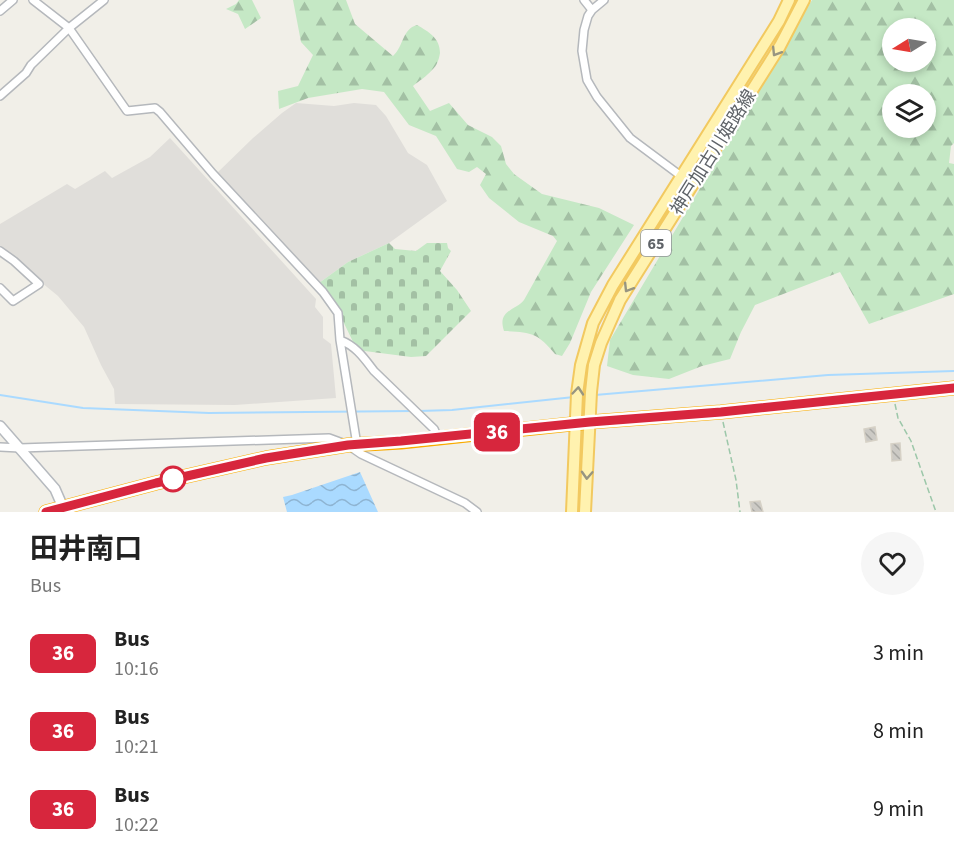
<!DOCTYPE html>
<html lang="en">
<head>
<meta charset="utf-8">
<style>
  body { margin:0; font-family:"Source Sans 3","Noto Sans JP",sans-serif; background:#f6f6f6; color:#222; height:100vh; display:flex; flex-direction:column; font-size:22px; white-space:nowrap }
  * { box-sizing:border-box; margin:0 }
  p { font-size:20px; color:#767676 }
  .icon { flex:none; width:33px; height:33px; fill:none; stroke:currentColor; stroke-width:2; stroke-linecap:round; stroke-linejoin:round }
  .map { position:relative; height:512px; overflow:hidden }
  .drawer { display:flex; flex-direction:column; background:#fff; flex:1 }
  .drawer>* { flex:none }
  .badge { padding:0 12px; border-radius:9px; font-size:21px; line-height:39px }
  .needle { width:39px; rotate:259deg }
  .tools { position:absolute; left:882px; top:18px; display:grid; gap:12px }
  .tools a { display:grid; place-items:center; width:54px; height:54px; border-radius:50%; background:#fff; box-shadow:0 3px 9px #0003; font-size:30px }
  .map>.badge { position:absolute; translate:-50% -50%; box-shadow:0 0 0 3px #fff }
  .round { display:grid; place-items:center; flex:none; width:63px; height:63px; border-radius:32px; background:#f6f6f6 }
  .head { display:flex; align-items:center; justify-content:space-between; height:102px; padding:0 30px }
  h1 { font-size:28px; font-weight:700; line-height:45px }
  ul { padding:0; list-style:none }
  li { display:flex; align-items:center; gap:18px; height:78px; padding:0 30px }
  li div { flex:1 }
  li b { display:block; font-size:22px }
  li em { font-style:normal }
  li .badge { min-width:66px; font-weight:700; text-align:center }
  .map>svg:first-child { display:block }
</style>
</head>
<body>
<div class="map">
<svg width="954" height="512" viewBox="0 0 954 512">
  <defs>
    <pattern id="forest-firs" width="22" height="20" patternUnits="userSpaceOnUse" patternTransform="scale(1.5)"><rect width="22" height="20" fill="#c5e8c5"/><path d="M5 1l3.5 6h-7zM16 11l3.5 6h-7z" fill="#a3c0a4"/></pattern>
    <pattern id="cemetery-stones" width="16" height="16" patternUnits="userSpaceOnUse" patternTransform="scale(1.5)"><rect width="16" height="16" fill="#c5e8c5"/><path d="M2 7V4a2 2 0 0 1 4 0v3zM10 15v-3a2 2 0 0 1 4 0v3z" fill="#a3c0a4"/></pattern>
    <pattern id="water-waves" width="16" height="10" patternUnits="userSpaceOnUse" patternTransform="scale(1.5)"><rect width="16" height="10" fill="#aadaff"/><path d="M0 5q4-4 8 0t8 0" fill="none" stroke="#8eb4d2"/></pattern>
    <pattern id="building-back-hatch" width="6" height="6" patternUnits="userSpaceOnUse" patternTransform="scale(1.5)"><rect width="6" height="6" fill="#cccac5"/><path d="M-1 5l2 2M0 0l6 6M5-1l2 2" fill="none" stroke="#a9a8a4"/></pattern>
  </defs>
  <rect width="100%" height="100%" fill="#f1efe8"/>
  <path fill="#e0deda" d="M296,103L334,106L354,103L376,105L386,116L408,153L427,165L447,201L389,243L348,262L319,283L216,174L253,138L282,113Z
    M170,138L316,299L315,307L323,317V338L331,344L336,398L235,405L115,404L114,389L101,365L84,327L58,296L19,264L0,250V224L67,184L75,189L105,171L112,178L150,157Z"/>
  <path fill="url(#forest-firs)" fill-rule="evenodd" d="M239,0H252L261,18L245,29L238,14L226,9L236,4Z
    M293,0H346L355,24L393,56C404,46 402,29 417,25C429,32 440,38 440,53C439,59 437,66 432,70C427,76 419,81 413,86L430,111L449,103L468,125L492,137L501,146L506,164L514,174L542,194L599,208L634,225L591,292L570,343L562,356L555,354C538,333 531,332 504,331C497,310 515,311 524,300L557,241L553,236L519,222L489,198L480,185L486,174L477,167L469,172L457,169L436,136L409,125L384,92L362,89L308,98L279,109L278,91L298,86L313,55L301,42Z
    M812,0H954V143L951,146L949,163L954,164V294L869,324L840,272L755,305L741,332L730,359L702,366L669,379L633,375L607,366L610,340ZM892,28H926V62H892ZM892,94H926V128H892Z"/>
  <path fill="url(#cemetery-stones)" d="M389,243L395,249L416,251L427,243H447L448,248L451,251L440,271L457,290L471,311L426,356L411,357L357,350L340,315L319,283L348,262Z"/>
  <path fill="url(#water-waves)" d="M360,472L378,512H287L283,497L292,495Z"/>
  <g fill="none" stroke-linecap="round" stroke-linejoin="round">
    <path stroke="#aadaff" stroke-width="2" d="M0,395L83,408L209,413L413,411
      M595,395L828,375L954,371
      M419,411L452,410L574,397"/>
  </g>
  <path fill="url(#building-back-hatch)" stroke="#d6d1c6" stroke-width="1.5" d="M875,427L877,440L866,442L864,429Z
    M900,443L901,460L892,461L891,444Z
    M760,501L763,512H752L750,502Z"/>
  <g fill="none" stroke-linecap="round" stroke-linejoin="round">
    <defs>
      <path id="street" d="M33,0L69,28L127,111L155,108L160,112L213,174L323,292L338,313L340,340C356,346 364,358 374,371L434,429L438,438
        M584,0L592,10
        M604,0L592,10L588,16L584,30L582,51L587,80L597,97L630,138L681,176
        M0,11L13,0
        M0,96L26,73L31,65L69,28L104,0
        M0,251L14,261L39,284L13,301L0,288
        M340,340L357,445
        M0,447L20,448L329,438L348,445L361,454L465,503L477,512"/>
      <path id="secondary" d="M0,426L55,489L65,512"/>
      <path id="primary" d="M572,512L577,394L581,365L593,323L613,285L779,21L789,0
        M585,512L591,392L594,365L601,343L620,300L780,46L804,0"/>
      <path id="highway" d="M46,512L156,483L266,458L348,445L401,442L590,422L721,412L954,388"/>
    </defs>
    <use href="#street" stroke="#b5b8bc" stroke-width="10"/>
    <use href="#secondary" stroke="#b6babf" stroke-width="12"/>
    <use href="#primary" stroke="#f2c960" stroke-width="14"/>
    <use href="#highway" stroke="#f9ab00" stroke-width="15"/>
    <path stroke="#9cc7a9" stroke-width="1.5" stroke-dasharray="6 3" stroke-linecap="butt" d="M895,404L898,418L911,441L936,512
      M723,422L736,480L740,512"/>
    <use href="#street" stroke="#fff" stroke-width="7"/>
    <use href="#secondary" stroke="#fff" stroke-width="9"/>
    <use href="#primary" stroke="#fff2af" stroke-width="10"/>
    <use href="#highway" stroke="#fde293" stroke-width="12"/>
  </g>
  <defs><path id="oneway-chevron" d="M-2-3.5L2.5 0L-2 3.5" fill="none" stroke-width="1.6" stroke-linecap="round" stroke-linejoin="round" transform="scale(1.5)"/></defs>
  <g stroke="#979581">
    <use href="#oneway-chevron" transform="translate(776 52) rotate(122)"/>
    <use href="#oneway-chevron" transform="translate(628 288) rotate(122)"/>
    <use href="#oneway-chevron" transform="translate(578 391) rotate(-85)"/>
    <use href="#oneway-chevron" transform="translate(587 475) rotate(93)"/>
  </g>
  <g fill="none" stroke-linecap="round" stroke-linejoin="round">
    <defs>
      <path id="line" d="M46,512L156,483L266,458L348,445L401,441L590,422L721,412L954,388"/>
    </defs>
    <use href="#line" stroke="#fff" stroke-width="14"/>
    <use href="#line" stroke="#d7263d" stroke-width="9"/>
  </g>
  <circle fill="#fff" stroke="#d7263d" stroke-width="3" cx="173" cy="479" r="12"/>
  <g text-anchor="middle" stroke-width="4.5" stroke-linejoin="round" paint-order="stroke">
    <rect fill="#fff" stroke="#8f9295" stroke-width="1.5" x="641" y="230" width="30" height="26" rx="4.5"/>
    <g font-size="16" font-weight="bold" fill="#5f6368">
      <text x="656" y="249">65</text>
    </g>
    <g font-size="18" fill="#5f6368" stroke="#fff">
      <text transform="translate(713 152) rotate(-58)" y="6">神戸加古川姫路線</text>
    </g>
  </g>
</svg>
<div class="tools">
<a><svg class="needle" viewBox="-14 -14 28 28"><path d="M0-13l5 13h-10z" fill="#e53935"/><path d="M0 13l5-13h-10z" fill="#767676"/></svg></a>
<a><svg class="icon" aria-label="layers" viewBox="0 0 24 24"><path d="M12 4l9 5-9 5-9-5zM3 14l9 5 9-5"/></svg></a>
</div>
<b class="badge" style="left:497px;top:432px;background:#d7263d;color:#fff">36</b>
</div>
<section class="drawer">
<div class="head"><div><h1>田井南口</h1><p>Bus</p></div><a class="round"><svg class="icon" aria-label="heart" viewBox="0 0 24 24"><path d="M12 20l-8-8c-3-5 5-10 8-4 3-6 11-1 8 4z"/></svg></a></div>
<ul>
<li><span class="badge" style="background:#d7263d;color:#fff">36</span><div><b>Bus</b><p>10:16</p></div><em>3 min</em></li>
<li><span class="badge" style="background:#d7263d;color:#fff">36</span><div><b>Bus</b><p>10:21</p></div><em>8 min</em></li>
<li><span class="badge" style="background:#d7263d;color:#fff">36</span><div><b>Bus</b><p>10:22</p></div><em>9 min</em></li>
</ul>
</section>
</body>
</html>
